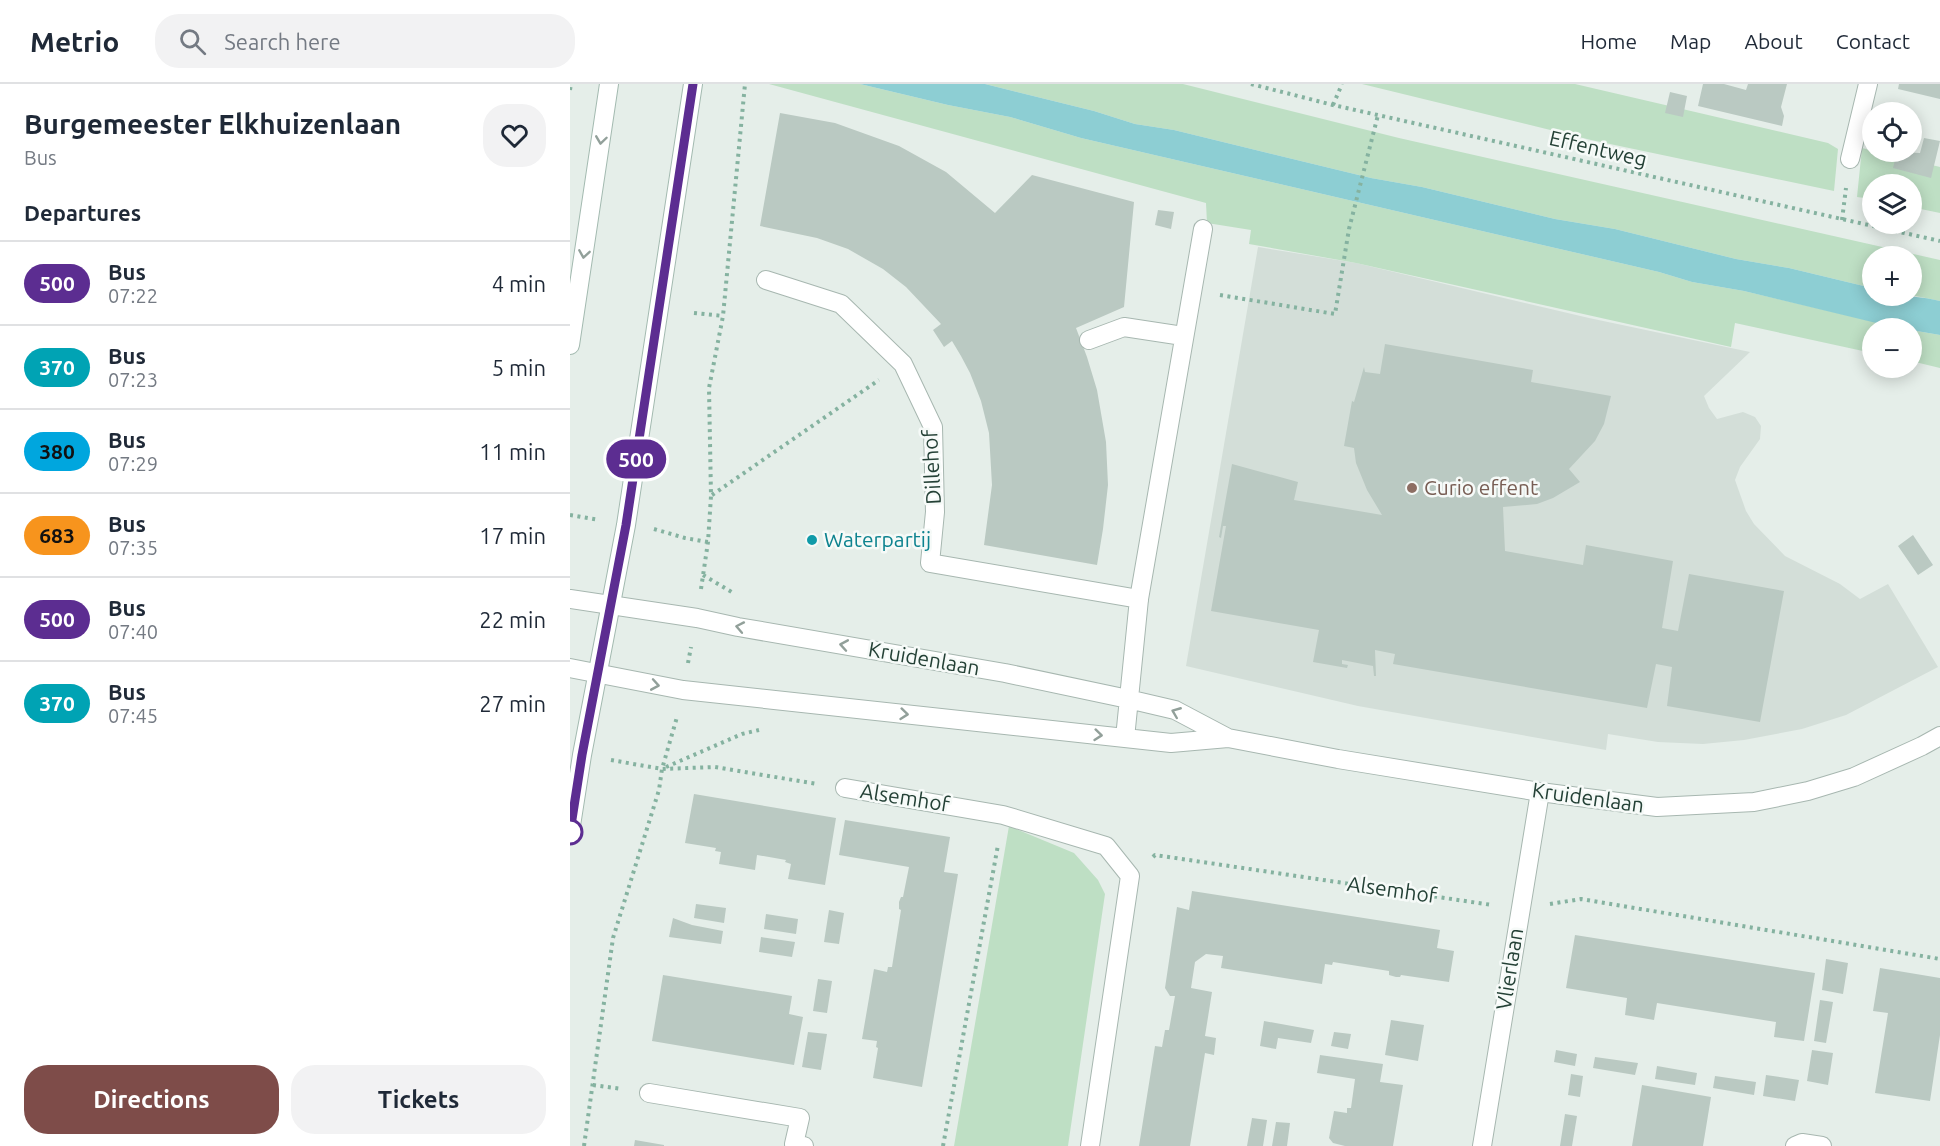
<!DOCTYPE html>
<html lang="en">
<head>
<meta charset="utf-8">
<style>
  body { margin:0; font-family:Ubuntu,sans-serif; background:#f2f2f3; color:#1f2937; height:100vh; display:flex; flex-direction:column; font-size:22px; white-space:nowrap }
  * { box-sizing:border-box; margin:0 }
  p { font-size:20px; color:#747a83 }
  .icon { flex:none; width:33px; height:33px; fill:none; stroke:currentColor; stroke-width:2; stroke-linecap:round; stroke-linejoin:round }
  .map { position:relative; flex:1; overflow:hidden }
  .side { display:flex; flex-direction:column; background:#fff; width:570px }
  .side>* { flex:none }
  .badge { padding:0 12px; border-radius:20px; font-size:21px; line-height:39px }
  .buttons { position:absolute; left:1292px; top:18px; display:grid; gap:12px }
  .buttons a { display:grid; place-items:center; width:60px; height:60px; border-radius:50%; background:#fff; box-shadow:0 3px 15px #0003; font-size:30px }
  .map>.badge { position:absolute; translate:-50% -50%; box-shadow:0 0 0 3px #fff }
  h2 { padding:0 24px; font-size:22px; line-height:54px }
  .round { display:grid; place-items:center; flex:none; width:63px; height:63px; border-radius:24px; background:#f2f2f3 }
  .summary { display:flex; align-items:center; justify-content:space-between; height:102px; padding:0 24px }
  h1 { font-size:28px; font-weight:700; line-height:45px }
  .action { display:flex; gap:12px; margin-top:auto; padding:12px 24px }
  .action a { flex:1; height:69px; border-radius:24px; background:#7e4c49; color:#fff; font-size:24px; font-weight:700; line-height:69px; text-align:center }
  .action a+a { background:#f2f2f3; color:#1f2937 }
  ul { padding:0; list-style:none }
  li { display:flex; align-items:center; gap:18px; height:84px; padding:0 24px; border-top:2px solid #e0e1e3 }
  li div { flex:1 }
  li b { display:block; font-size:22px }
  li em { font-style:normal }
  li .badge { min-width:66px; font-weight:700; text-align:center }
  header { display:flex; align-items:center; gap:36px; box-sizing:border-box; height:84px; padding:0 30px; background:#fff; border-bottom:2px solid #e0e1e3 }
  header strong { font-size:28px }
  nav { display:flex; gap:33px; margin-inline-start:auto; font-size:21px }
  .search { width:420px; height:54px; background:#f2f2f3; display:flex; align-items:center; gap:15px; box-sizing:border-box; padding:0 21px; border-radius:24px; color:#747a83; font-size:22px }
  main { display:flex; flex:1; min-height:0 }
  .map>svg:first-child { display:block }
</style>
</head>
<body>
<header>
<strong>Metrio</strong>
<div class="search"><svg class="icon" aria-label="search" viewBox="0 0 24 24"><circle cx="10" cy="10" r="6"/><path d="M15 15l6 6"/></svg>Search here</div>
<nav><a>Home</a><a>Map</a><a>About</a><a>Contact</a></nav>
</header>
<main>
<section class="side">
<div class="summary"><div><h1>Burgemeester Elkhuizenlaan</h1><p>Bus</p></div><a class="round"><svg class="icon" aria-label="heart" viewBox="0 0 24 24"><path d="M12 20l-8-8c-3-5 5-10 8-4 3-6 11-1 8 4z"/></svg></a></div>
<h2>Departures</h2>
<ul>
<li><span class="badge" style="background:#5c2d91;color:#fff">500</span><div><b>Bus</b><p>07:22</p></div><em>4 min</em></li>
<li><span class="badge" style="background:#00a3b4;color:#fff">370</span><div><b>Bus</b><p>07:23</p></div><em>5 min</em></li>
<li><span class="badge" style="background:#00a6de;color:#111">380</span><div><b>Bus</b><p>07:29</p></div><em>11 min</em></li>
<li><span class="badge" style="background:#f7941d;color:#111">683</span><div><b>Bus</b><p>07:35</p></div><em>17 min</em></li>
<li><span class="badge" style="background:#5c2d91;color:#fff">500</span><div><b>Bus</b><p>07:40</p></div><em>22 min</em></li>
<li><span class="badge" style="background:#00a3b4;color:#fff">370</span><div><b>Bus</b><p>07:45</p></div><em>27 min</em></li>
</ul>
<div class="action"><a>Directions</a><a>Tickets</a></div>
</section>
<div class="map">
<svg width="1370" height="1062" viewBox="0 0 1370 1062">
  <rect width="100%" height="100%" fill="#e5eee9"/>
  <path fill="#d3ded8" d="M688,163L786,179L1019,234L1180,268L1134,312L1139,324L1147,335L1173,328L1185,333L1191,342L1190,355L1170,383L1165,396L1176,427L1184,440L1215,472L1270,500L1290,515L1318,500L1368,583L1276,631L1232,645L1174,656L1133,660L1088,658L1038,650L1036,666L788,622L616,582Z"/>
  <path fill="#bedfc4" d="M199,0H290L378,21L440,33L511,54L1089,188L1122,198L1174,207L1331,244H1302V269L1165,239L1161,263L786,179L679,160L681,146L637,139L636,119Z
    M415,0H613L829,54L1370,176V217L1341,211V172H1302V204L1219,184L1166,175L1045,145L985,135L852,103L801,94L604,46L565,40L524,27Z
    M792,0H1005L1258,59L1268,65L1264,107L1021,56Z
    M1292,64L1370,83V129L1341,123V100H1302V115L1287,113Z
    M1341,246L1370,251V284L1341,277Z
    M439,742L504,769L528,796L535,810L498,1062H384Z"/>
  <path fill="#8dced3" d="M290,0H415L524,27L565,40L604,46L801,94L852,103L985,135L1045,145L1166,175L1219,184L1302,204V212C1328,212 1345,211 1370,217V251L1341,246V244L1323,243L1174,207L1122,198L1089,188L511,54L440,33L378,21Z"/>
  <path fill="#bac9c2" d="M1133,0H1154L1176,6L1178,0H1217L1211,23L1214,32L1212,42L1128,22Z
    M1329,0H1370V15L1328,5Z
    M1100,8L1117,12L1113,33L1095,29Z
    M210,29L265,39L329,62L376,88L425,129L462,91L564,118L554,223L506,244L517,273L527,306L536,358L538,401L533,445L527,481L414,461L422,401L419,349L411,317L400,289L391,272L382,257L374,263L363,246L371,240L336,203L313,185L278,165L247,154L190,142Z
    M1354,54L1370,57L1361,94L1323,84L1327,68L1350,69Z
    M588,126L604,128L601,145L585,141Z
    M815,260L963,286L961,298L1041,312L1034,340L1025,357L999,385L1010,398L983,414L967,420L933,423L935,467L1013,481L1016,461L1103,477L1092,544L1108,547L1119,490L1214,507L1190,638L1097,622L1102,583L1086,580L1077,624L823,580L825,570L805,566L806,592H804L803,582L772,576V580L778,581L777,584L743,578L749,546L641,527L656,442H653L651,454L649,453L662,380L728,398L724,416L812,431L797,406L786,379L784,364L774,362L782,317L784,318L794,283L795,288L810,290Z
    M1343,451L1363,481L1348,491L1328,462Z
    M124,710L266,734L255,801L218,795L221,780L215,778L216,776L187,771L185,786L149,780L151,768L145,767L146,764L115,759Z
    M275,736L380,753L374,788L388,790L352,1003L303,994L308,964L306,963L307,957L292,955L304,885L317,888L318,883H322L331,826L329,825V818L331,813H333L339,783L269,771Z
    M622,807L870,846L867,864L884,867L879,898L831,891L830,893H826L819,891V887L763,878L762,881L755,880L752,900L651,884L653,872L636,870L625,878L621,904L642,908L635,952L646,954L644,971L635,969L620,1062H569L585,962L592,963L595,946H599L605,912H600L595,904L607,823L619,826Z
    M126,820L156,824L154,839L124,834Z
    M259,826L274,829L269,860L254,858Z
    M196,830L228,835L226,850L194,845Z
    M103,834L122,841L153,847L151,860L99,853Z
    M1005,851L1245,889L1234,957L1204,953L1206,938L1087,919L1084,936L1055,931L1057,914L996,904Z
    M191,853L225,858L222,873L189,868Z
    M1256,875L1278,879L1273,910L1252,906Z
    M1310,884L1370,894V951L1360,1017L1305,1009L1318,929L1303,927Z
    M93,891L222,912L219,930L233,933L224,981L82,957Z
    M248,895L262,897L257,929L243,927Z
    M1250,916L1263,918L1256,959L1244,957Z
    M821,936L854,941L848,977L815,971Z
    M694,937L744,946L741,959L708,954L706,965L690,962Z
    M238,948L257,950L251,986L232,983Z
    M764,948L781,950L778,965L761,962Z
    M986,966L1007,970L1005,982L984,978Z
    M1242,966L1263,969L1258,1001L1237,997Z
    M750,971L813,980L810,998L833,1001L823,1062H775L763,1059L759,1054L764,1027L777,1029V1024H781L785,995L747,989Z
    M1025,973L1068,979L1065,991L1023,984Z
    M1087,982L1127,989L1125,1001L1085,995Z
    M1001,990L1013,992L1010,1013L998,1011Z
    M1196,991L1229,996L1225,1017L1193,1012Z
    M1145,992L1186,998L1184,1011L1143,1004Z
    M1072,1001L1141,1013L1133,1062H1062Z
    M995,1030L1007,1032L1002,1062H990Z
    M682,1034L697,1036L693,1062H677Z
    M706,1038L720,1039L717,1062H702Z
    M65,1056L94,1061V1062H64Z"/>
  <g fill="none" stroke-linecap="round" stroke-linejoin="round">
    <defs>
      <path id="lane" d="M519,256L554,243L613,252
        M569,515L633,145"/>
      <path id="street" d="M1280,75L1298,0
        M196,196L271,220L333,280L363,343L365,428L360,479L569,515L555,654
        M0,515L127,534L168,543L435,589L558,615L605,626L658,654
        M0,584L113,606L555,654L601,659L658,654L768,675L970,708L1087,723L1184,718L1238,707L1284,693L1352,662L1370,652
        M275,704L433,731L536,762L560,792L520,1062
        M79,1009L230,1034L224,1060L234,1062
        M912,1062L970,708
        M1225,1062L1232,1059L1252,1062"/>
      <path id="secondary" d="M0,261L39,0
        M0,748L12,671L56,441L123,0"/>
    </defs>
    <use href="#lane" stroke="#a7b7b0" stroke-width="20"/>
    <use href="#street" stroke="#a7b7b0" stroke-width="20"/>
    <use href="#secondary" stroke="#a3bab0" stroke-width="20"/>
    <path stroke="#85b2a0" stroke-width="4" stroke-dasharray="3 4.5" stroke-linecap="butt" d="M681,0L763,21L1370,157
      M0,6L1,0
      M763,21L772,0
      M1272,136L1276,104
      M650,211L765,230L779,145L808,31
      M124,229L153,232
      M142,411L309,296
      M0,431L29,436
      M84,445L115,454L138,458
      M133,491L165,510
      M131,505L138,458L141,412L139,304L153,232L175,0
      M118,579L121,563
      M41,676L92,685L145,683L247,700
      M96,683L172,650L189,646
      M583,773L585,771L922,821
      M980,820L1011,815L1370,875
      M23,1001L52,1005
      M14,1062L43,854L89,706L92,685L107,633
      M373,1062L428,761"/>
    <use href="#lane" stroke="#fff" stroke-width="18"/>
    <use href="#street" stroke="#fff" stroke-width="18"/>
    <use href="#secondary" stroke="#fff" stroke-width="18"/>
  </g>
  <defs><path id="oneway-chevron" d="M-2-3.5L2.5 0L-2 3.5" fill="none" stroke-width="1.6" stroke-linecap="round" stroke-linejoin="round" transform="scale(1.5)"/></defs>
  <g stroke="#92a09a">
    <use href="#oneway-chevron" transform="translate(31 56) rotate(98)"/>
    <use href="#oneway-chevron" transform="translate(14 170) rotate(99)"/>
    <use href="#oneway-chevron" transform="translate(170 543) rotate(-169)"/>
    <use href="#oneway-chevron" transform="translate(274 561) rotate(-170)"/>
    <use href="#oneway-chevron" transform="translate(85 601) rotate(10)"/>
    <use href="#oneway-chevron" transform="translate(606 628) rotate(-158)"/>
    <use href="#oneway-chevron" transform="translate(334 630) rotate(6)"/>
    <use href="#oneway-chevron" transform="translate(528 651) rotate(6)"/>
  </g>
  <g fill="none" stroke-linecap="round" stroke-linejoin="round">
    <defs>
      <path id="line" d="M0,748L12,671L56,441L123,0"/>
    </defs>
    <use href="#line" stroke="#fff" stroke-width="14"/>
    <use href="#line" stroke="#5c2d91" stroke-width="9"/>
  </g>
  <circle fill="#8d6e63" stroke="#f6faf8" stroke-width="2" cx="842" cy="404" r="6"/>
  <circle fill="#0f9aa8" stroke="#f6faf8" stroke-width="2" cx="242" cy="456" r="6"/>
  <circle fill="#fff" stroke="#5c2d91" stroke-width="3" cx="0" cy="748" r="12"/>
  <g text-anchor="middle" stroke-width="5" stroke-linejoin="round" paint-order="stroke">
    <g font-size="21" fill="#244136" stroke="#f6faf8">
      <text transform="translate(1028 65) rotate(13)" y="7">Effentweg</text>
      <text transform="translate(362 383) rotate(-93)" y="7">Dillehof</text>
      <text transform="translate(354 575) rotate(10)" y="7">Kruidenlaan</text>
      <text transform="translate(335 714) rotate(9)" y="7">Alsemhof</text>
      <text transform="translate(1018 714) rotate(8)" y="7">Kruidenlaan</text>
      <text transform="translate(822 806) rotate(8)" y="7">Alsemhof</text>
      <text transform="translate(940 885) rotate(-81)" y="7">Vlierlaan</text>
    </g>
    <g font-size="21" fill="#785e54" stroke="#f6faf8" text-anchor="start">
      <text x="854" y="411">Curio effent</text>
    </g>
    <g font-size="21" fill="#0d838f" stroke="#f6faf8" text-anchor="start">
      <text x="254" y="463">Waterpartij</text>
    </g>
  </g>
</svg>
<div class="buttons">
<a><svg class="icon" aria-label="locate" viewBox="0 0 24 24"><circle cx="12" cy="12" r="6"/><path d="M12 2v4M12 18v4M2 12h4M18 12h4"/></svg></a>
<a><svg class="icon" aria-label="layers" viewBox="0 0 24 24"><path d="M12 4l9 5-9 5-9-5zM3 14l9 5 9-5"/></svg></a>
<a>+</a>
<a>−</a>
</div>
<b class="badge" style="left:66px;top:375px;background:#5c2d91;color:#fff">500</b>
</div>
</main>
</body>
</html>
